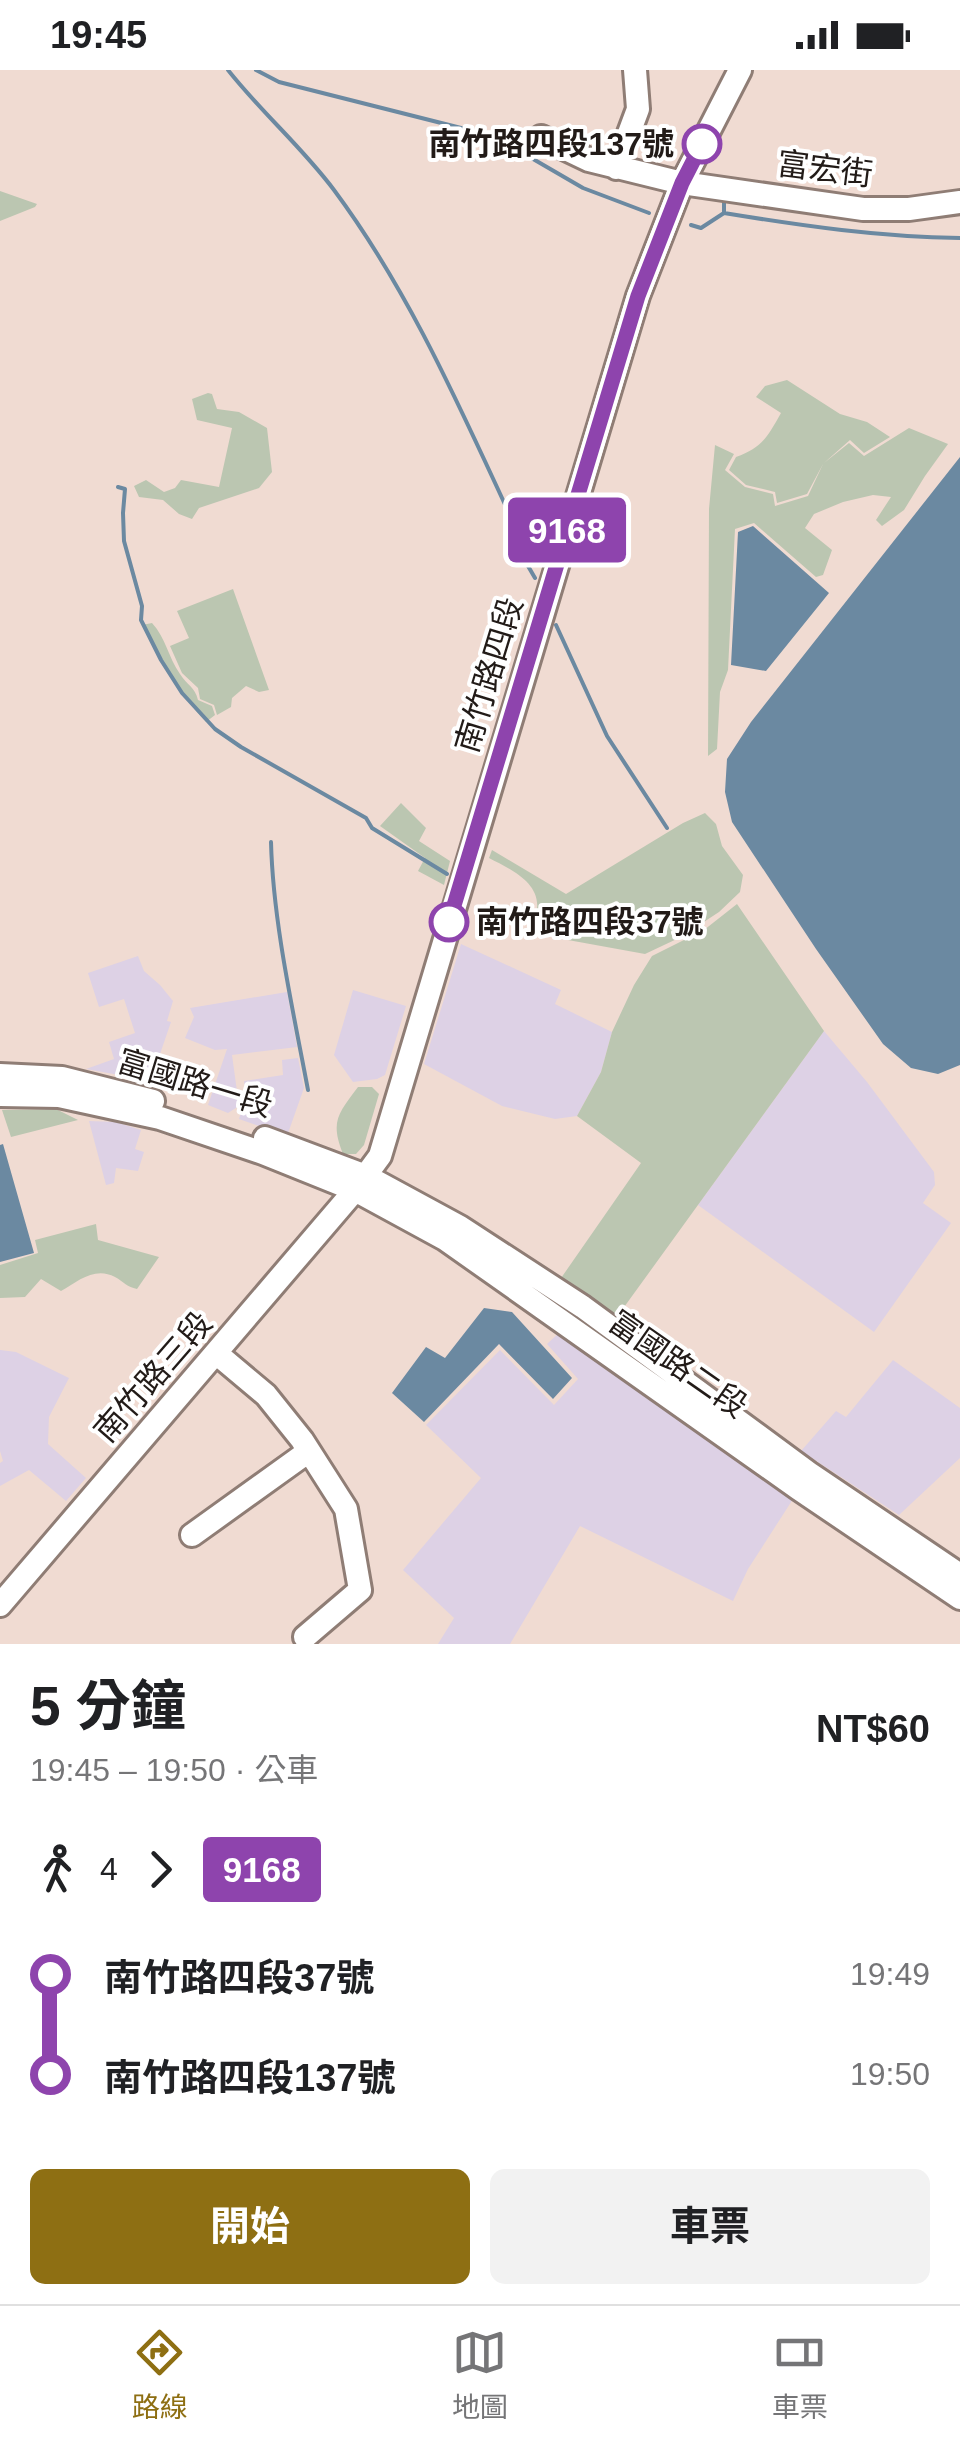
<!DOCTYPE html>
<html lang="zh-TW">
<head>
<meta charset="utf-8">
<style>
  body { margin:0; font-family:Arial,"Noto Sans TC",sans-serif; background:#f2f2f2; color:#202124; height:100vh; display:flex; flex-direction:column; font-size:38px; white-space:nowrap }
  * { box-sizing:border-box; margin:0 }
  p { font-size:32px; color:#757577 }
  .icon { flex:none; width:55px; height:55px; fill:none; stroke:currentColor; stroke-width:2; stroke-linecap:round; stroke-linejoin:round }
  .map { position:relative; height:1574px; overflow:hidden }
  .details { display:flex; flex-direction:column; background:#fff; flex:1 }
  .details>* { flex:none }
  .badge { padding:0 20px; border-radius:8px; font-size:35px; line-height:65px }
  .map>.badge { position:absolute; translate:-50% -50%; box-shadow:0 0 0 5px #fff }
  .legs { display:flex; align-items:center; gap:15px; height:110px; padding:0 30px; font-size:32px }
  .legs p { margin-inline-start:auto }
  .headline { display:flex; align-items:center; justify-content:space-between; height:170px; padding:0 30px }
  h1 { font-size:55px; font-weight:700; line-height:75px }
  .action { display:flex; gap:20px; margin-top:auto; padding:20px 30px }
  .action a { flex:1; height:115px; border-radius:15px; background:#8e6f13; color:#fff; font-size:40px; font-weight:700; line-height:115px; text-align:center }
  .action a+a { background:#f2f2f2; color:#202124 }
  ul { padding:0 30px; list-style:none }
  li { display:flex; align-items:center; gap:35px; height:100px; font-size:38px }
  li i { display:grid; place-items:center; width:15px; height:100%; margin:0 12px; background:currentColor }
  li i::after { content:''; width:25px; height:25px; margin:-12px; border:8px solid; border-radius:50%; background:#fff }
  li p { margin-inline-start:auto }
  li:first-child i { background:linear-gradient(#0000 50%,currentColor 0) }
  li:last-child i { background:linear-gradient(currentColor 50%,#0000 0) }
  .status { display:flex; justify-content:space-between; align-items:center; height:70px; padding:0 50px; background:#fff; direction:ltr }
  .status svg { height:28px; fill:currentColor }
  .tab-bar { display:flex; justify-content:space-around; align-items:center; height:140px; border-top:2px solid #e0e0e0; background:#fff; font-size:28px; color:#757577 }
  .tab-bar a { display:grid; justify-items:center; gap:5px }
  .tab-bar .selected { color:#8e6f13 }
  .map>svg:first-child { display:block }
</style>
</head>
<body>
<div class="status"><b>19:45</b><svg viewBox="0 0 49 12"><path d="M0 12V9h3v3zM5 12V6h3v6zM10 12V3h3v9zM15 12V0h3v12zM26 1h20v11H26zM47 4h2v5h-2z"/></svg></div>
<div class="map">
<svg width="960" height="1574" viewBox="0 0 960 1574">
  <rect width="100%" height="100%" fill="#f0dbd2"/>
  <path fill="#ddd1e5" d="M461,874L561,920L555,934L612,962L601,1002L577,1046L555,1049L502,1036L424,994Z
    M138,886L144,901L160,915L173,931L167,951L171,952L149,1016L119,1005L86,999L114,989L109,972L135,963L124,929L99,937L88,903Z
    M353,920L406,936L385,1005L377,1009L353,1012L334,985Z
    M287,922L297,977L232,985L239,1036L228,1043L208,1035L227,979L215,980L185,968L194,947L190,938Z
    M824,961L867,1012L934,1102L935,1115L923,1133L951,1153L874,1262L698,1135Z
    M298,988L304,1018L287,1066L239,1049L243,1036L247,1035L244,1011L283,1005L282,990Z
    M89,1051L116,1052L141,1060L135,1079L144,1082L138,1101L116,1098L114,1113L106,1115Z
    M561,1261L795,1426L748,1499L733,1531L580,1456L510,1574H438L454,1548L403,1500L481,1408L426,1355L500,1280L554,1335L578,1309L547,1274Z
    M0,1280L16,1282L69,1308L49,1347L48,1374L86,1408L66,1431L29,1400L0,1416V1393L3,1391L0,1381Z
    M893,1290L960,1338V1388L899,1445L801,1381L836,1341L846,1347Z"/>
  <path fill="#bbc6b1" d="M0,121L37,134L35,137L0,151Z
    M787,310L840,344L867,352L890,367L864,383L850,370L824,393L849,373L864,386L909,358L948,374L925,406L904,440L882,456L876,450L891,427L873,425L843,432L814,444L805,458L832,480L823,505L816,507L754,453L735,459L728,600L720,622L717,679L708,686L709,439L715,375L734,384L725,400L745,417L773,424L775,436L808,426L823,394L807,424L777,433L775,422L746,415L729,400L736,387C762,378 768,366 781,343L756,327L765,316Z
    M208,323L212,324L217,339L239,342L267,358L272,402L259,418L199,438L192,449L179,444L163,430L139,427L134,416L146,410L164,422L175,418L181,410L219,417L232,358L197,350L192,329Z
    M233,519L269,620L259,622L246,616L232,628L231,637L217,645L214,635L200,629L198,618L182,603L170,576L189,568L177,541Z
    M152,553C166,568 168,587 180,604C187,615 195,617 198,630L212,636L215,645L206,652C178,621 160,593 142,555Z
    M401,733L426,758L419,771L450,791L444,815L418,801L425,788L380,756Z
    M705,743L716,754L722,776L743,805L740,822L719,842L681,867L645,884L568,870L536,845C544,814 512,800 489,788L492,780L566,824L683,753Z
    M737,834L824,961L614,1251L559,1211L641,1093L577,1046L601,1002L612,962L634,915L652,886L704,860Z
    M358,1017H372L379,1024L364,1075L356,1084H343C330,1051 338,1044 358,1017Z
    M56,1039L78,1050L11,1067L2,1040Z
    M96,1154L98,1170L159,1187L137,1219C127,1217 124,1212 115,1207C95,1196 78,1211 61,1221L41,1209L25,1227L0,1228V1195L38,1183L35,1170Z"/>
  <path fill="#6b89a1" d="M960,387V995L938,1004L911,998L883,974L816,879L732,752L725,722L727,689L751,652Z
    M753,456L829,523L766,601L731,595L738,462Z
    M3,1074L34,1183L0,1192V1075Z
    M484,1238L512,1242L572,1308L553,1329L499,1274L424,1352L392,1323L426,1277L445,1288Z"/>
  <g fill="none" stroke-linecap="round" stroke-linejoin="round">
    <path stroke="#6b89a1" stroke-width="4" d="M228,0C261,42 302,77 334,120C418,233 471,364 531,490L528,496L535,508
      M256,0L279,12L469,60L509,75L583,118L649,143
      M724,132V143
      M691,155L701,158L724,143C803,156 880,167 960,168
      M118,417L125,419L123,443L124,471L142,536L141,550L161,590L182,623L215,659L241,677L366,748L372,758L447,804
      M556,555L607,666L667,758
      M271,772C273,852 293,940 308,1020"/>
    <defs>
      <path id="minor" d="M541,67L589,90L682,113L863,139H909L960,132
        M616,98L638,39L635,0
        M0,1005L62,1008L153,1031
        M0,1025L59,1026L160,1048L263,1083L355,1120L445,1169L799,1419L960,1528
        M265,1068L366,1106L460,1157L583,1237L809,1403L960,1505
        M216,1283L266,1325L302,1370L346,1439L360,1520L305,1567
        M192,1465L309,1381
        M0,1535L355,1120L380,1086L638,226L682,113L740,0"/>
    </defs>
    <use href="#minor" stroke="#8f7d75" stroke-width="28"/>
    <use href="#minor" stroke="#fff" stroke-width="22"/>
  </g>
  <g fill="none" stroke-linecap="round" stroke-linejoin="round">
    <defs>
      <path id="line-1" d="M449,852L638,226L682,113L702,74"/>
    </defs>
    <use href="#line-1" stroke="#fff" stroke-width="22"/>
    <use href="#line-1" stroke="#8e44ad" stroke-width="15"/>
  </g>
  <g fill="#fff" stroke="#8e44ad" stroke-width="5">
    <circle cx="702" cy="74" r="18"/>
    <circle cx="449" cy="852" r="18"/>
  </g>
  <g text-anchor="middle" stroke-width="8" stroke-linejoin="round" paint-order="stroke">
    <g font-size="32" font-weight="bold" fill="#221b18" stroke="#fff" text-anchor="end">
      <text x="674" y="85">南竹路四段137號</text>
      <text x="476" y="863" text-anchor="start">南竹路四段37號</text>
    </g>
    <g font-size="32" fill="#221b18" stroke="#fff">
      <text transform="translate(825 99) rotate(7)" y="11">富宏街</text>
      <text transform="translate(489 605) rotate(-73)" y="11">南竹路四段</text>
      <text transform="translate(195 1013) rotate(17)" y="11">富國路一段</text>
      <text transform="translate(678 1294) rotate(35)" y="11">富國路二段</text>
      <text transform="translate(153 1307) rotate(-49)" y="11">南竹路三段</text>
    </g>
  </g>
</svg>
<b class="badge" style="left:567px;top:460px;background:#8e44ad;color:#fff">9168</b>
</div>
<section class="details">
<div class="headline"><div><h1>5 分鐘</h1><p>19:45 – 19:50 · 公車</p></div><b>NT$60</b></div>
<div class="legs"><svg class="icon" aria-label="walk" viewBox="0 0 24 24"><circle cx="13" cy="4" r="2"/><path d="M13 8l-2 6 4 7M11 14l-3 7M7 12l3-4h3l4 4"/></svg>4<svg class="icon" aria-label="forward" viewBox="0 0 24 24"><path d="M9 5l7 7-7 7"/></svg><b class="badge" style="background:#8e44ad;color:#fff">9168</b></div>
<ul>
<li><i style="color:#8e44ad"></i><b>南竹路四段37號</b><p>19:49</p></li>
<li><i style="color:#8e44ad"></i><b>南竹路四段137號</b><p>19:50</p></li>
</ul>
<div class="action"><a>開始</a><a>車票</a></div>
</section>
<nav class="tab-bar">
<a class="selected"><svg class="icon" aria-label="directions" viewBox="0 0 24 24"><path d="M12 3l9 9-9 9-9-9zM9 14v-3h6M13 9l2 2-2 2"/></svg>路線</a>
<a><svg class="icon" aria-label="map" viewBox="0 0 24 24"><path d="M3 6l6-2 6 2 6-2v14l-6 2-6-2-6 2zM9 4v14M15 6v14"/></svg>地圖</a>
<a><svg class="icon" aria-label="tickets" viewBox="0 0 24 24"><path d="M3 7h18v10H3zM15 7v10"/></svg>車票</a>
</nav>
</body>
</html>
